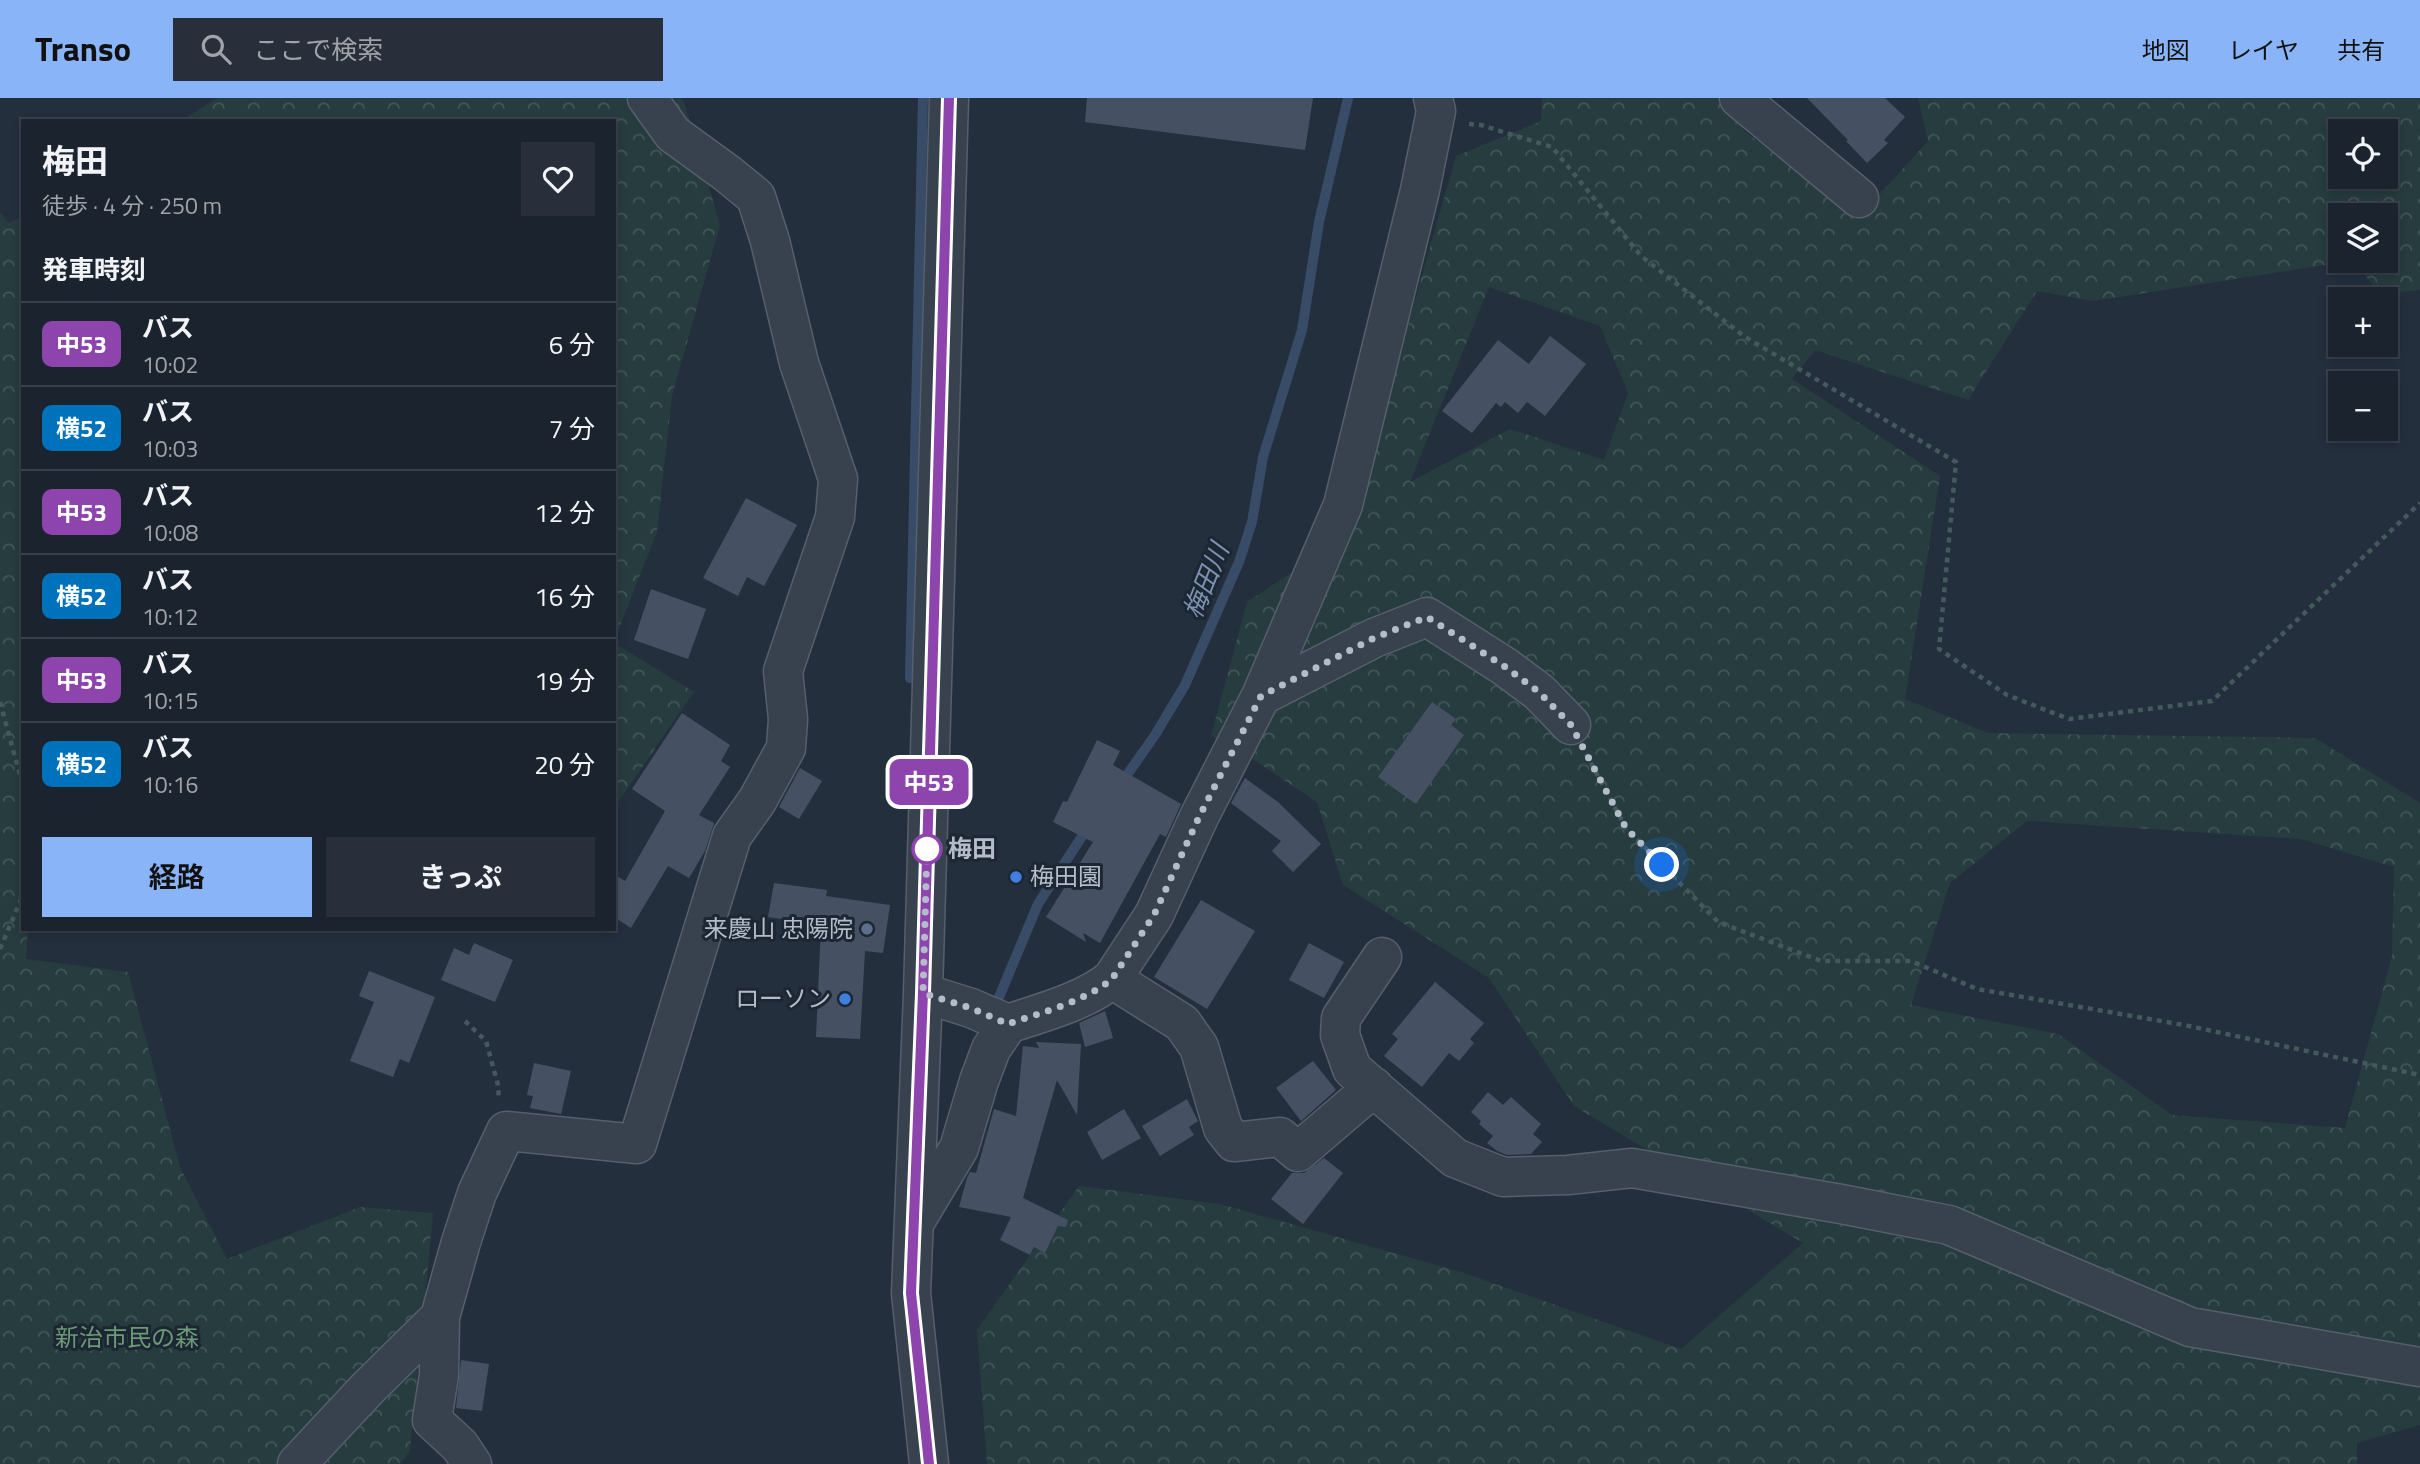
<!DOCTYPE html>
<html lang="ja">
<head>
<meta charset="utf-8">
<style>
  body { margin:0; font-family:"Titillium Web","Noto Sans JP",sans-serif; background:#282f3a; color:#f1f3f6; height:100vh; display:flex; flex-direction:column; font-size:26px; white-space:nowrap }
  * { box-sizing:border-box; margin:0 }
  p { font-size:23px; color:#a0a4aa }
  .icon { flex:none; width:38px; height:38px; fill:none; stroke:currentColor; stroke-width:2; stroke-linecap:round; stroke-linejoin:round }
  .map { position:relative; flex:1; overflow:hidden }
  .details { position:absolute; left:21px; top:21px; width:595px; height:812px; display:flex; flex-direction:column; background:#1b232e; border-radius:0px; box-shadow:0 4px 10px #0003,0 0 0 2px #39404a }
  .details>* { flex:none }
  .badge { padding:0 14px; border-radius:10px; font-size:24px; line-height:46px }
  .buttons { position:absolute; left:2328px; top:21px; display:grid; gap:14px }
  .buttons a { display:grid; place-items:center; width:70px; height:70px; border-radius:0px; background:#1b232e; box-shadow:0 4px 10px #0003,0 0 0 2px #39404a; font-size:35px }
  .you { position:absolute; width:35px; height:35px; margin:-18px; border:5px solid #fff; border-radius:50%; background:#1a73e8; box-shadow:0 0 0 10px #1a73e833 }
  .map>.badge { position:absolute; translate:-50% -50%; box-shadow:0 0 0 4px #fff }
  h2 { padding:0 21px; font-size:26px; line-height:63px }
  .round { display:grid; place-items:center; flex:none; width:74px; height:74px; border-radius:0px; background:#282f3a }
  .overview { display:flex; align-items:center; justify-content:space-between; height:119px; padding:0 21px }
  h1 { font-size:33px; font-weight:700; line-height:52px }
  .primary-button { display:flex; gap:14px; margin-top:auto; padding:14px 21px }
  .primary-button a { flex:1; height:80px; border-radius:0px; background:#8ab4f8; color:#111; font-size:28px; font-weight:700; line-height:80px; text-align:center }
  .primary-button a+a { background:#282f3a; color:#f1f3f6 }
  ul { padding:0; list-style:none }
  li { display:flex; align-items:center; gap:21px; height:84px; padding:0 21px; border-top:2px solid #39404a }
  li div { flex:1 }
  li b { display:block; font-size:26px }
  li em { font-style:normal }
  li .badge { min-width:77px; font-weight:700; text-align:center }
  header { display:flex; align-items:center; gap:42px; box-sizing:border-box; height:98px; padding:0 35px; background:#8ab4f8; color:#111 }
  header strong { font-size:33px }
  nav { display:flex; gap:38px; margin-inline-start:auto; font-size:24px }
  .search { width:490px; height:63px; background:#282f3a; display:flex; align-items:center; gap:18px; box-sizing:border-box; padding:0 24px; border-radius:0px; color:#a0a4aa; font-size:26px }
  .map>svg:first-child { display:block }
</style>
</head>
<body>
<header>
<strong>Transo</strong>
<div class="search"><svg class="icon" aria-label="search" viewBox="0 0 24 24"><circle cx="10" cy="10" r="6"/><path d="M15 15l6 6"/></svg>ここで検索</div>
<nav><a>地図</a><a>レイヤ</a><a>共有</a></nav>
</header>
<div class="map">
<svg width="2420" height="1366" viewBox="0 0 2420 1366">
  <defs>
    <pattern id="forest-crowns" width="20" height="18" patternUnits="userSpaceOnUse" patternTransform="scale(1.75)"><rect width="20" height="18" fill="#263c3f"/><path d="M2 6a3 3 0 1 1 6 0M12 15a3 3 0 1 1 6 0" fill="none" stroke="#435659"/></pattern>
  </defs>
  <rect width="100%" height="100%" fill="#242f3e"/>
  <path fill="url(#forest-crowns)" fill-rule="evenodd" d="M217,0H680L684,4L720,127L672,298L657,434L614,543V23H181Z
    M1542,0H1732L1744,33L1860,118L1928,43L1918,0H2420V192L2382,196L2351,163L2093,203L2037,193L1968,302L1815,252L1792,281L1940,378L1905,601L1988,635L2315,640L2420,705V1327L2357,1345V1366H987L977,1232L1079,1088L1220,1106L1461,1174L1681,1251L1803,1145L1574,1008L1489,880L1343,787L1317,704L1260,666L1211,638L1247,504L1348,437L1456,58L1541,23ZM2340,33H2385V79H2340ZM2340,117H2385V163H2340ZM1489,189L1600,228L1628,295L1604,362L1510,331L1410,384ZM2027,723L2301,741L2394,769L2392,858L2345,1030L2172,1017L2058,936L1911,907L1950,785Z
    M0,114L9,125L23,118V831H28L26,861L128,874L180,1069L227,1161L360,1109L433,1115L410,1353L400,1366H0Z
    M614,545L694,594L614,710Z"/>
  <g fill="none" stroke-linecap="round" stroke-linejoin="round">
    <path stroke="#394c67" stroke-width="10" d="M910,580L923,0
      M1122,684L1155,637L1185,587L1239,464L1252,424L1263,359L1302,232L1319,124L1348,0
      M994,911L1038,806L1088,729"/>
  </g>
  <path fill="#455162" d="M1087,0H1313L1305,52L1085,24Z
    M1807,0H1885L1905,19L1884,42L1888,45L1867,65L1846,43L1848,42Z
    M1550,238L1586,266L1545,318L1527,304L1518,315L1505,304L1501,309L1496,305L1472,335L1442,313L1498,242L1529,266Z
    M746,400L797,427L764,488L747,479L738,498L703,480Z
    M651,491L706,511L688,561L634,542Z
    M1432,604L1456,621L1451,627L1464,637L1416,706L1378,679Z
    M682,615L730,647L721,663L730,669L699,717L714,725L705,753L689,780L668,768L631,830L614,819V776L625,783L665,713L632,691Z
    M1097,642L1120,653L1113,667L1181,706L1166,739L1160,736L1100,845L1083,835L1086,844L1046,819L1093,744L1053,724L1063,703L1067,704Z
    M800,670L822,683L799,721L779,709Z
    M1245,680L1278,704L1321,746L1293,774L1272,753L1281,743L1231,705Z
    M774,785L827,792L826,798L890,807L883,855L865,853L860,941L816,939L821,827L768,819Z
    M1201,802L1255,833L1207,911L1154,879Z
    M474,845L513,862L495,904L441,882L454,850L469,857Z
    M1309,845L1344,864L1324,900L1289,882Z
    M369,873L435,899L409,965L400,961L393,979L350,963L374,904L359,898Z
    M1435,884L1484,925L1470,941L1474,945L1459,963L1449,955L1422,989L1384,958L1398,941L1392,936Z
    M1105,913L1113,940L1085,949L1079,925Z
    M1036,944L1081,946L1077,1017L1057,982L1023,1100L1068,1122L1066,1129L1058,1128L1045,1155L1034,1149L1030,1157L1000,1142L1011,1119L959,1109L967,1080L970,1074L976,1075L994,1011L1016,1018L1023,948L1039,950Z
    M1313,963L1336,992L1301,1023L1276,990Z
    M534,965L571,973L561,1016L530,1010L533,998L527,997Z
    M1488,994L1503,1007L1511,999L1541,1026L1533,1036L1542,1044L1531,1056L1507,1057L1497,1053L1487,1045L1493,1038L1479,1026L1481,1023L1471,1014Z
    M1187,1001L1198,1023L1189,1029L1194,1037L1160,1058L1142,1028Z
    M1124,1011L1141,1040L1102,1062L1087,1034Z
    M1324,1060L1343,1075L1303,1126L1271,1101L1292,1075H1304Z
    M461,1262L489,1266L482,1313L456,1310Z"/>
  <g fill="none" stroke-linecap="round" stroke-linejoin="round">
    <defs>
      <path id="minor" d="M1739,0L1859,100
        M1261,598L1374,540L1427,519L1504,568L1539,594L1571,627
        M1382,859L1341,920L1340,937L1352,971L1455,1060L1503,1079L1568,1077L1632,1070L1841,1106L1949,1127L2190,1229L2420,1269
        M1112,881L1154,817L1199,719L1261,598L1343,407L1420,92L1436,13L1433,0
        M923,895L971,910L1008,926C1040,915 1086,903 1112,881L1182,925L1199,949L1223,1030L1234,1044L1280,1039L1298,1054L1374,989
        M916,1122L959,1050L979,983L991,951L1008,926
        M440,1219L439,1277L432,1322L460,1348L472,1366
        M297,1366L367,1291L440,1219L461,1144L477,1095L506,1033L637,1046L732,738L757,703L786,650L788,621L783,573L835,419L838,381L799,265L770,143L756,99L728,76L673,36L647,0
        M929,1366L911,1195L923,895L949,0"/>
    </defs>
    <use href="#minor" stroke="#565f6c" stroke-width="41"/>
    <path stroke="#44595c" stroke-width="4.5" stroke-dasharray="5 5" stroke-linecap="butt" d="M1469,26L1481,27L1552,49L1641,158L1745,239L1956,364L1939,551L2007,597L2069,621L2212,603L2420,405
      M0,604L23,688
      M1586,656L1626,730L1718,824L1821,863H1911L1977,891L2184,927L2420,977
      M0,851L23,797
      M465,923L486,943L498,987L499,1002"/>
    <use href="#minor" stroke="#38414e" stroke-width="38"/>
  </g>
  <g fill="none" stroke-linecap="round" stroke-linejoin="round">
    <defs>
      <path id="line" d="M929,1366L911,1195L923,895L949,0"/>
    </defs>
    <use href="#line" stroke="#fff" stroke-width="16"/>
    <use href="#line" stroke="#8e44ad" stroke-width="10"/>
    <path stroke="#b4bcc9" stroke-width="7" stroke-dasharray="0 12.6" d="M927,751L923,895L971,910L1008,926C1040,915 1086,903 1112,881L1154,817L1199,719L1261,598L1374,540L1427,519L1504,568L1539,594L1571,627L1626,730L1662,767"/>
  </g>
  <circle fill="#fff" stroke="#8e44ad" stroke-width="3.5" cx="927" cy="751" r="14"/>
  <g fill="#3f7fe0" stroke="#1d2633" stroke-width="2.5">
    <circle cx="1016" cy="779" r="7"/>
    <circle cx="845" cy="901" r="7"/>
  </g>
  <circle fill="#5c6f8a" stroke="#1d2633" stroke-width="2.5" cx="867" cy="831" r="7"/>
  <g text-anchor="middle" stroke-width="6" stroke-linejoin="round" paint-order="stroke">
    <g font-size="24" font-weight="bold" fill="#b4bcc9" stroke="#1d2633" text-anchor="start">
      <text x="948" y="759">梅田</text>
    </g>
    <g font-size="24" fill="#b4bcc9" stroke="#1d2633" text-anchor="end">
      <text x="1030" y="787" text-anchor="start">梅田園</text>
      <text x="853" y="839">来慶山 忠陽院</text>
      <text x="831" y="909">ローソン</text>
    </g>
    <g font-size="24" fill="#6b9a76" stroke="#1d2633">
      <text x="127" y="1248">新治市民の森</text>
    </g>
    <g font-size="26" font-style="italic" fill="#7c92b1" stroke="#1d2633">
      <text transform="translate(1206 483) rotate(-68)" y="9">梅田川</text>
    </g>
  </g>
</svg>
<div class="buttons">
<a><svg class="icon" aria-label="locate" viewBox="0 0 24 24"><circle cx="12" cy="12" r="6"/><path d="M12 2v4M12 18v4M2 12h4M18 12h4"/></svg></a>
<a><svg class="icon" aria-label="layers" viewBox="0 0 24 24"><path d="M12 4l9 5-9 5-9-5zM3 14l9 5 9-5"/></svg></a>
<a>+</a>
<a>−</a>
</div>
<div class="you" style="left:1662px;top:767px"></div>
<b class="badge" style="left:929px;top:684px;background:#8e44ad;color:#fff">中53</b>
<section class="details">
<div class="overview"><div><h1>梅田</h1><p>徒歩 · 4 分 · 250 m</p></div><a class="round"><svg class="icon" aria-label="heart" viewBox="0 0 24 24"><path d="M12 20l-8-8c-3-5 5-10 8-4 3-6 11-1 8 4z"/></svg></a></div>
<h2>発車時刻</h2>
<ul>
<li><span class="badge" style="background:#8e44ad;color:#fff">中53</span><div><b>バス</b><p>10:02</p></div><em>6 分</em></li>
<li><span class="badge" style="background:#0072bc;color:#fff">横52</span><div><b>バス</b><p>10:03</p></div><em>7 分</em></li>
<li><span class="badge" style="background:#8e44ad;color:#fff">中53</span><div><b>バス</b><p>10:08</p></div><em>12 分</em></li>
<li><span class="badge" style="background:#0072bc;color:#fff">横52</span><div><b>バス</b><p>10:12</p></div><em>16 分</em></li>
<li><span class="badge" style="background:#8e44ad;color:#fff">中53</span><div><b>バス</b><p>10:15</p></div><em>19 分</em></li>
<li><span class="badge" style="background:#0072bc;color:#fff">横52</span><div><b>バス</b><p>10:16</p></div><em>20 分</em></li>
</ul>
<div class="primary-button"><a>経路</a><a>きっぷ</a></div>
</section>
</div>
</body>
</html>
